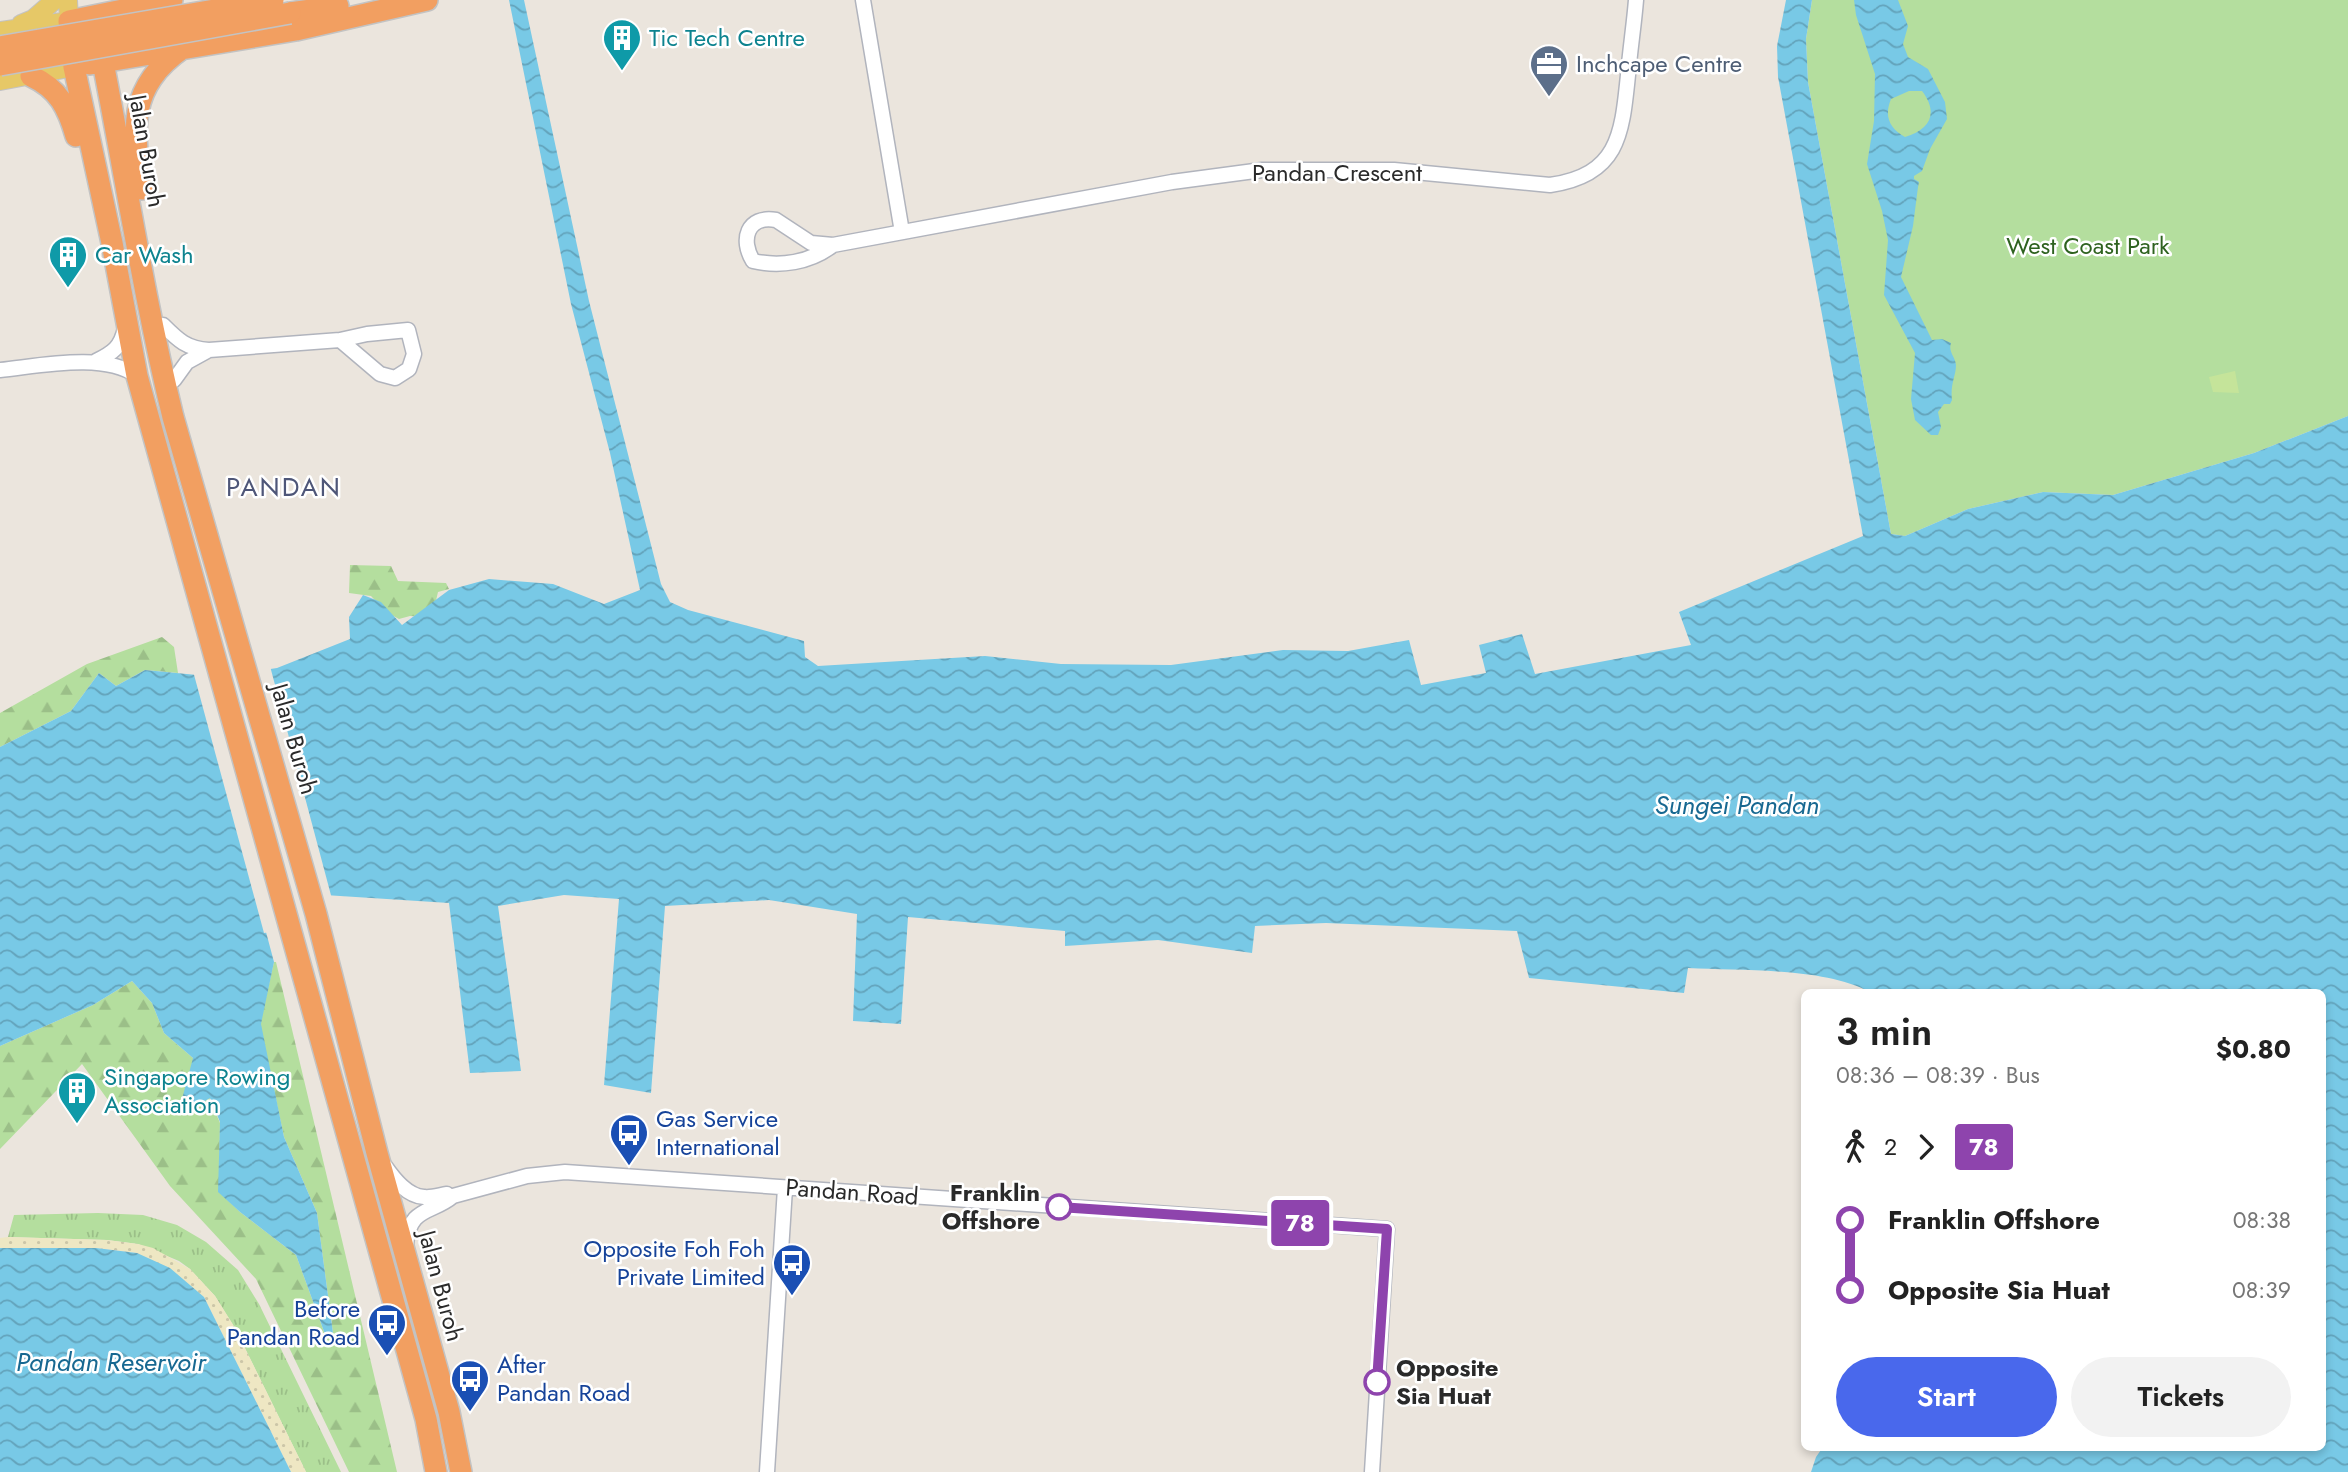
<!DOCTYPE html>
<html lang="en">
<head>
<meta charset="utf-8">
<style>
  body { margin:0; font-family:Jost,sans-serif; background:#f2f2f2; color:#222; height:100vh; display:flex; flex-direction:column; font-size:26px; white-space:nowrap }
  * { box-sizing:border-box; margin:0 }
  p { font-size:23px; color:#767676 }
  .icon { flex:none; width:38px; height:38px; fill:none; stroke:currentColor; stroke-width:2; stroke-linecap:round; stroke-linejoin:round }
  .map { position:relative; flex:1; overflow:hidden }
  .drawer { position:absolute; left:1801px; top:989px; width:525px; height:462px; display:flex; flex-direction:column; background:#fff; border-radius:10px; box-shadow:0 4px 10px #0003 }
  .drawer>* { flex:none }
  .badge { padding:0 14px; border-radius:5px; font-size:24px; line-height:46px }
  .map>.badge { position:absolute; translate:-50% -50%; box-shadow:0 0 0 4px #fff }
  .legs { display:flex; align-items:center; gap:10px; height:77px; padding:0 35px; font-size:23px }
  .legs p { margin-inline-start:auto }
  .summary { display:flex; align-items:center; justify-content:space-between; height:119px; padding:0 35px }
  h1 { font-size:38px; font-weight:600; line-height:52px }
  .primary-button { display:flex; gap:14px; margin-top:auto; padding:14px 35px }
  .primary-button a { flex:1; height:80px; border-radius:42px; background:#4968ec; color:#fff; font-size:28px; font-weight:600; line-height:80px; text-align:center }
  .primary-button a+a { background:#f2f2f2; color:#222 }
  ul { padding:0 35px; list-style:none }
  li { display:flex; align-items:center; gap:24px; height:70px; font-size:26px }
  li i { display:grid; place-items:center; width:10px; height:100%; margin:0 9px; background:currentColor }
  li i::after { content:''; width:18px; height:18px; margin:-9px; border:5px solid; border-radius:50%; background:#fff }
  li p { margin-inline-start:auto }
  li:first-child i { background:linear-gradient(#0000 50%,currentColor 0) }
  li:last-child i { background:linear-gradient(currentColor 50%,#0000 0) }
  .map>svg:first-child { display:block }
</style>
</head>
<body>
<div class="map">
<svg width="2348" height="1472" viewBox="0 0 2348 1472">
  <defs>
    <pattern id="grass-tufts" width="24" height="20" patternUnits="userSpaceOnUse" patternTransform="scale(1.75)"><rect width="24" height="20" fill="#b4de9e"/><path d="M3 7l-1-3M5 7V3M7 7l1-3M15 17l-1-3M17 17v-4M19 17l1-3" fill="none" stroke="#9bbf88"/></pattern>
    <pattern id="forest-firs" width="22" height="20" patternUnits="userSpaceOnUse" patternTransform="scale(1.75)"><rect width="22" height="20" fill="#b4de9e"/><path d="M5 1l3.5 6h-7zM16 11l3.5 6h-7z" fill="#9bbf88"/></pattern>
    <pattern id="sand-dots" width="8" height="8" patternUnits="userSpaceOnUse" patternTransform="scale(1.75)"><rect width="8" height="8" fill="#eee7c3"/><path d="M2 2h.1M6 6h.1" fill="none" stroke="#ccc6a8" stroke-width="1.8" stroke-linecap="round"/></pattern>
    <pattern id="water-waves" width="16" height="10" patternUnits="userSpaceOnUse" patternTransform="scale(1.75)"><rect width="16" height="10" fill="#78c9e6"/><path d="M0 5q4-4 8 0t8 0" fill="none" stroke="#63a3bb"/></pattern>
  </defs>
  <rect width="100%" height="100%" fill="#ebe5dd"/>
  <path fill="url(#grass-tufts)" d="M98,1213L143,1215L177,1225L206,1242L238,1270L259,1304L341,1472H306L235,1328L215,1296L190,1269L179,1261L138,1244L107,1240L8,1237L14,1215Z"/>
  <path fill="url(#forest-firs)" d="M350,565L391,566L398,581L446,583L449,589L438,592L434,609L426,617L410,616L399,619L386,612L371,596L349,593Z
    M162,637L174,647L178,673L145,670L116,686L99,673L71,711L0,747V713L87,664Z
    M274,962H276L397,1472H349L256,1279L170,1186L82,1064L0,1149V1046L93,1005L132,981L152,1003L164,1033L193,1058L220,1123L219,1192L240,1212L296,1255L326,1337L333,1333L317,1213L284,1137L260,1024Z"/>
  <path fill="url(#sand-dots)" d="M8,1237L107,1240L138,1244L153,1248L190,1269L215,1296L235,1328L306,1472H291L204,1297L137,1253L96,1248H0V1238Z"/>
  <path fill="#b4de9e" d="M1812,0H2348V416L2254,453L2113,495L2043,492L1968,509L1905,536L1891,534L1808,82L1806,39Z"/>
  <path fill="#c5e49a" d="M2235,371L2239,393L2213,392L2209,377Z"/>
  <path fill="url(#water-waves)" fill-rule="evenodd" d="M509,0H524L589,301L661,584L670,602L688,610L804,641L805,657L818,666L985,656L1061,664L1171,665L1283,650L1348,651L1409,640L1421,685L1486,673L1479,645L1522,634L1535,674L1691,645L1679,612L1863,536L1778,77L1777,46L1786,0H1812L1806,39L1808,82L1891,534L1905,536L1968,509L2043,492L2113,495L2254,453L2348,416V1472H1811L1816,1457L1823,1447H2322V992H1870C1823,967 1742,971 1688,968L1684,993L1529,978L1517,931L1326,923L1255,926L1252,953L1158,940L1065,946V931L908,917L901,1024L853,1021L857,914L769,900L665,906L651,1093L604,1085L619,899L564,895L498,906L521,1071L470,1073L449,903L278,892L262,917L274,962L261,1024L284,1137L317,1213L333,1333L326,1337L296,1255L240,1212L218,1192L220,1122L210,1098L195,1107L182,1099L193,1058L164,1033L152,1003L132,981L93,1005L0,1046V747L71,711L99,673L116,686L145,670L218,677L277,668L350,639L349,617L363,595L381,602L402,625L449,590L489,579L553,584L604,604L640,590L610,453L571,304Z
    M1854,0H1898L1908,26L1903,44L1908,57L1928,69L1945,102L1947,119L1930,149L1922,171L1914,176V179L1919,182L1918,187L1913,226L1901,277L1932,340L1942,339L1951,343C1948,352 1955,356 1956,365C1956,376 1950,384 1952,400L1950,404H1944L1938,412L1941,427L1938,435H1931L1915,420L1911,399L1915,353L1884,295L1888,240L1882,211L1867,164L1874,121L1875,74L1856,15ZM1909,91H1922C1939,113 1930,130 1905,137C1889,128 1884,116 1891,99Z
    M0,1248H96L137,1253L170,1268L204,1297L291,1472H0Z"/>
  <path fill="#ebe5dd" d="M270,666L332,899L280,896L266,918L270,932L264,933L193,671L218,673Z"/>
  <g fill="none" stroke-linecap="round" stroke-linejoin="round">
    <defs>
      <path id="minor" d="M863,0L902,232
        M833,245C810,263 780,267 753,261C740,240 747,215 776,220L811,243L833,245L1172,182L1262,170H1394L1550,185C1619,175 1622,134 1628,75C1630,50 1634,25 1636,0
        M163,325C178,340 187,349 209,350L340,340L367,334L408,330L414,354L409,369L395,378L380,374L340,340
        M96,361C113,353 121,347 125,328
        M0,370C40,366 104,352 137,376
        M174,380L187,362L207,351
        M385,1166C394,1179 407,1196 424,1197C431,1198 440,1195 447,1194
        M406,1245C409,1206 432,1214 453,1196L527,1176L565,1172L1387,1229L1372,1472
        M767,1472L785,1188"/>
      <path id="major" d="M21,24L33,19L55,0
        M0,31L69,21L68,0
        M0,81L74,67"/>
      <path id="highway" d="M172,0L69,21L74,67L112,243L137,376L426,1419L436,1472
        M290,13L338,6
        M97,32C123,160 142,290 173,417L316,914L377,1153L449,1412L461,1472
        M90,64L296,30L427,0
        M31,76C59,89 68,108 76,136
        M142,189C133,129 127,87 183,48"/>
    </defs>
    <use href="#minor" stroke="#b1b4bd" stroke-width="17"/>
    <use href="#major" stroke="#c3c3c3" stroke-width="20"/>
    <use href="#highway" stroke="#c3c3c3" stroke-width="24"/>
    <use href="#minor" stroke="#fff" stroke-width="14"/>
    <use href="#major" stroke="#e6c867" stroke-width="18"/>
    <use href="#highway" stroke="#f29f61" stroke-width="21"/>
    <defs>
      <path id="highway-bridge" d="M0,47L273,0
        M0,65L290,13"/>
    </defs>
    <use href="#highway-bridge" stroke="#c3c3c3" stroke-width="24" stroke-linecap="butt"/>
    <use href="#highway-bridge" stroke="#f29f61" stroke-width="21"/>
  </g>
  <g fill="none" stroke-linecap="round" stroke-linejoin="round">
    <defs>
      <path id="line-1" d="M1059,1207L1387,1229L1377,1382"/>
    </defs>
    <use href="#line-1" stroke="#fff" stroke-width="16"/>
    <use href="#line-1" stroke="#8e44ad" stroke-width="10"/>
  </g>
  <defs>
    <symbol id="building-pin" viewBox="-11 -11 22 30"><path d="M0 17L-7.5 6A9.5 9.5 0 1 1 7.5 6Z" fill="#0f9aa8" stroke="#fff"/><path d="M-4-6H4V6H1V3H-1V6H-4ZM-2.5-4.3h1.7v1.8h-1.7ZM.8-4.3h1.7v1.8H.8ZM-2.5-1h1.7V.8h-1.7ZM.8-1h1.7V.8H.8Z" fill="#fff"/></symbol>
    <symbol id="office-pin" viewBox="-11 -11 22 30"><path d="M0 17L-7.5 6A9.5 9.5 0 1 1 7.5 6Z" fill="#5c6f8a" stroke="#fff"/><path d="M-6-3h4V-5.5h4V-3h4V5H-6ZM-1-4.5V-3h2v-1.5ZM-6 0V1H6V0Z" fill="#fff"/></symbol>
    <symbol id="bus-pin" viewBox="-11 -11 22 30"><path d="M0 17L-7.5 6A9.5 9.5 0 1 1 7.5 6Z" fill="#1a4fb4" stroke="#fff"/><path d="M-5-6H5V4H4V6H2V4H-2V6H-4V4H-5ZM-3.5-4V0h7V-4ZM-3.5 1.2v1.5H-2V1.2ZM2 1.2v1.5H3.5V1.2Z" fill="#fff"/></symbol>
  </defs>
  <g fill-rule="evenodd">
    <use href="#building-pin" x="600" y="16" width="44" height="60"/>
    <use href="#office-pin" x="1527" y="42" width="44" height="60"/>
    <use href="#building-pin" x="46" y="233" width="44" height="60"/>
    <use href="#building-pin" x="55" y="1069" width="44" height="60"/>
    <use href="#bus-pin" x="607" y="1111" width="44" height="60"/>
    <use href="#bus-pin" x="770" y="1241" width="44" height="60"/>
    <use href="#bus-pin" x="365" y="1301" width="44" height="60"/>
    <use href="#bus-pin" x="448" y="1357" width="44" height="60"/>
  </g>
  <g fill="#fff" stroke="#8e44ad" stroke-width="3.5">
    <circle cx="1059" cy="1207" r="12"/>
    <circle cx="1377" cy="1382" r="12"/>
  </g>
  <g text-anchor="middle" stroke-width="5" stroke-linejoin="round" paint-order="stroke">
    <g font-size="24" fill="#0d838f" stroke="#fff" text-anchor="start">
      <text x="649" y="46">Tic Tech Centre</text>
      <text x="95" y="263">Car Wash</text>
      <text x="104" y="1085">Singapore Rowing<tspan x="104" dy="28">Association</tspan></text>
    </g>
    <g font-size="24" fill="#4e5e75" stroke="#fff" text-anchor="start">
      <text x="1576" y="72">Inchcape Centre</text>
    </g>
    <g font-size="24" fill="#2a2a2a" stroke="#fff">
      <text transform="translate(147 151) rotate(80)" y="8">Jalan Buroh</text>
      <text x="1337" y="181">Pandan Crescent</text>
      <text transform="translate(294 739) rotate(74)" y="8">Jalan Buroh</text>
      <text transform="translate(852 1192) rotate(4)" y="8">Pandan Road</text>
      <text transform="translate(441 1286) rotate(75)" y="8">Jalan Buroh</text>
    </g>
    <g font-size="24" fill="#2e621f" stroke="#fff">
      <text x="2088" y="254">West Coast Park</text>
    </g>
    <g font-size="24" fill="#164399" stroke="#fff" text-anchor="start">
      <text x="656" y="1127">Gas Service<tspan x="656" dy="28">International</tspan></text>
      <text x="765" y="1257" text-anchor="end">Opposite Foh Foh<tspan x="765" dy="28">Private Limited</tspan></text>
      <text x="360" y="1317" text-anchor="end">Before<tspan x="360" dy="28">Pandan Road</tspan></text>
      <text x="497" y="1373">After<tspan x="497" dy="28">Pandan Road</tspan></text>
    </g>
    <g font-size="24" font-weight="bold" fill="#2a2a2a" stroke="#fff" text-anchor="end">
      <text x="1040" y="1201">Franklin<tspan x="1040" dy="28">Offshore</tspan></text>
      <text x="1396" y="1376" text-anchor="start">Opposite<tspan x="1396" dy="28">Sia Huat</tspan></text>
    </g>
    <g font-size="26" letter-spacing="2" fill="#4e5678" stroke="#fff">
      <text x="284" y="496">PANDAN</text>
    </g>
    <g font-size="26" font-style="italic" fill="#176891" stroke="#fff">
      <text x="1737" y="814">Sungei Pandan</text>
      <text x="111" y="1371">Pandan Reservoir</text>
    </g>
  </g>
</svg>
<b class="badge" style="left:1300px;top:1223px;background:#8e44ad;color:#fff">78</b>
<section class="drawer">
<div class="summary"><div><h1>3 min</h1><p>08:36 – 08:39 · Bus</p></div><b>$0.80</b></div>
<div class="legs"><svg class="icon" aria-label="walk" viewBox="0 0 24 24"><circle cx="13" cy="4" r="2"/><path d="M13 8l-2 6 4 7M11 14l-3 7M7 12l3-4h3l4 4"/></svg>2<svg class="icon" aria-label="forward" viewBox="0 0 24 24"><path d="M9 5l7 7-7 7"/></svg><b class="badge" style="background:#8e44ad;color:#fff">78</b></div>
<ul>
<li><i style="color:#8e44ad"></i><b>Franklin Offshore</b><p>08:38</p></li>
<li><i style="color:#8e44ad"></i><b>Opposite Sia Huat</b><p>08:39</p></li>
</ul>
<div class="primary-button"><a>Start</a><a>Tickets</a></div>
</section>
</div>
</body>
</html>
